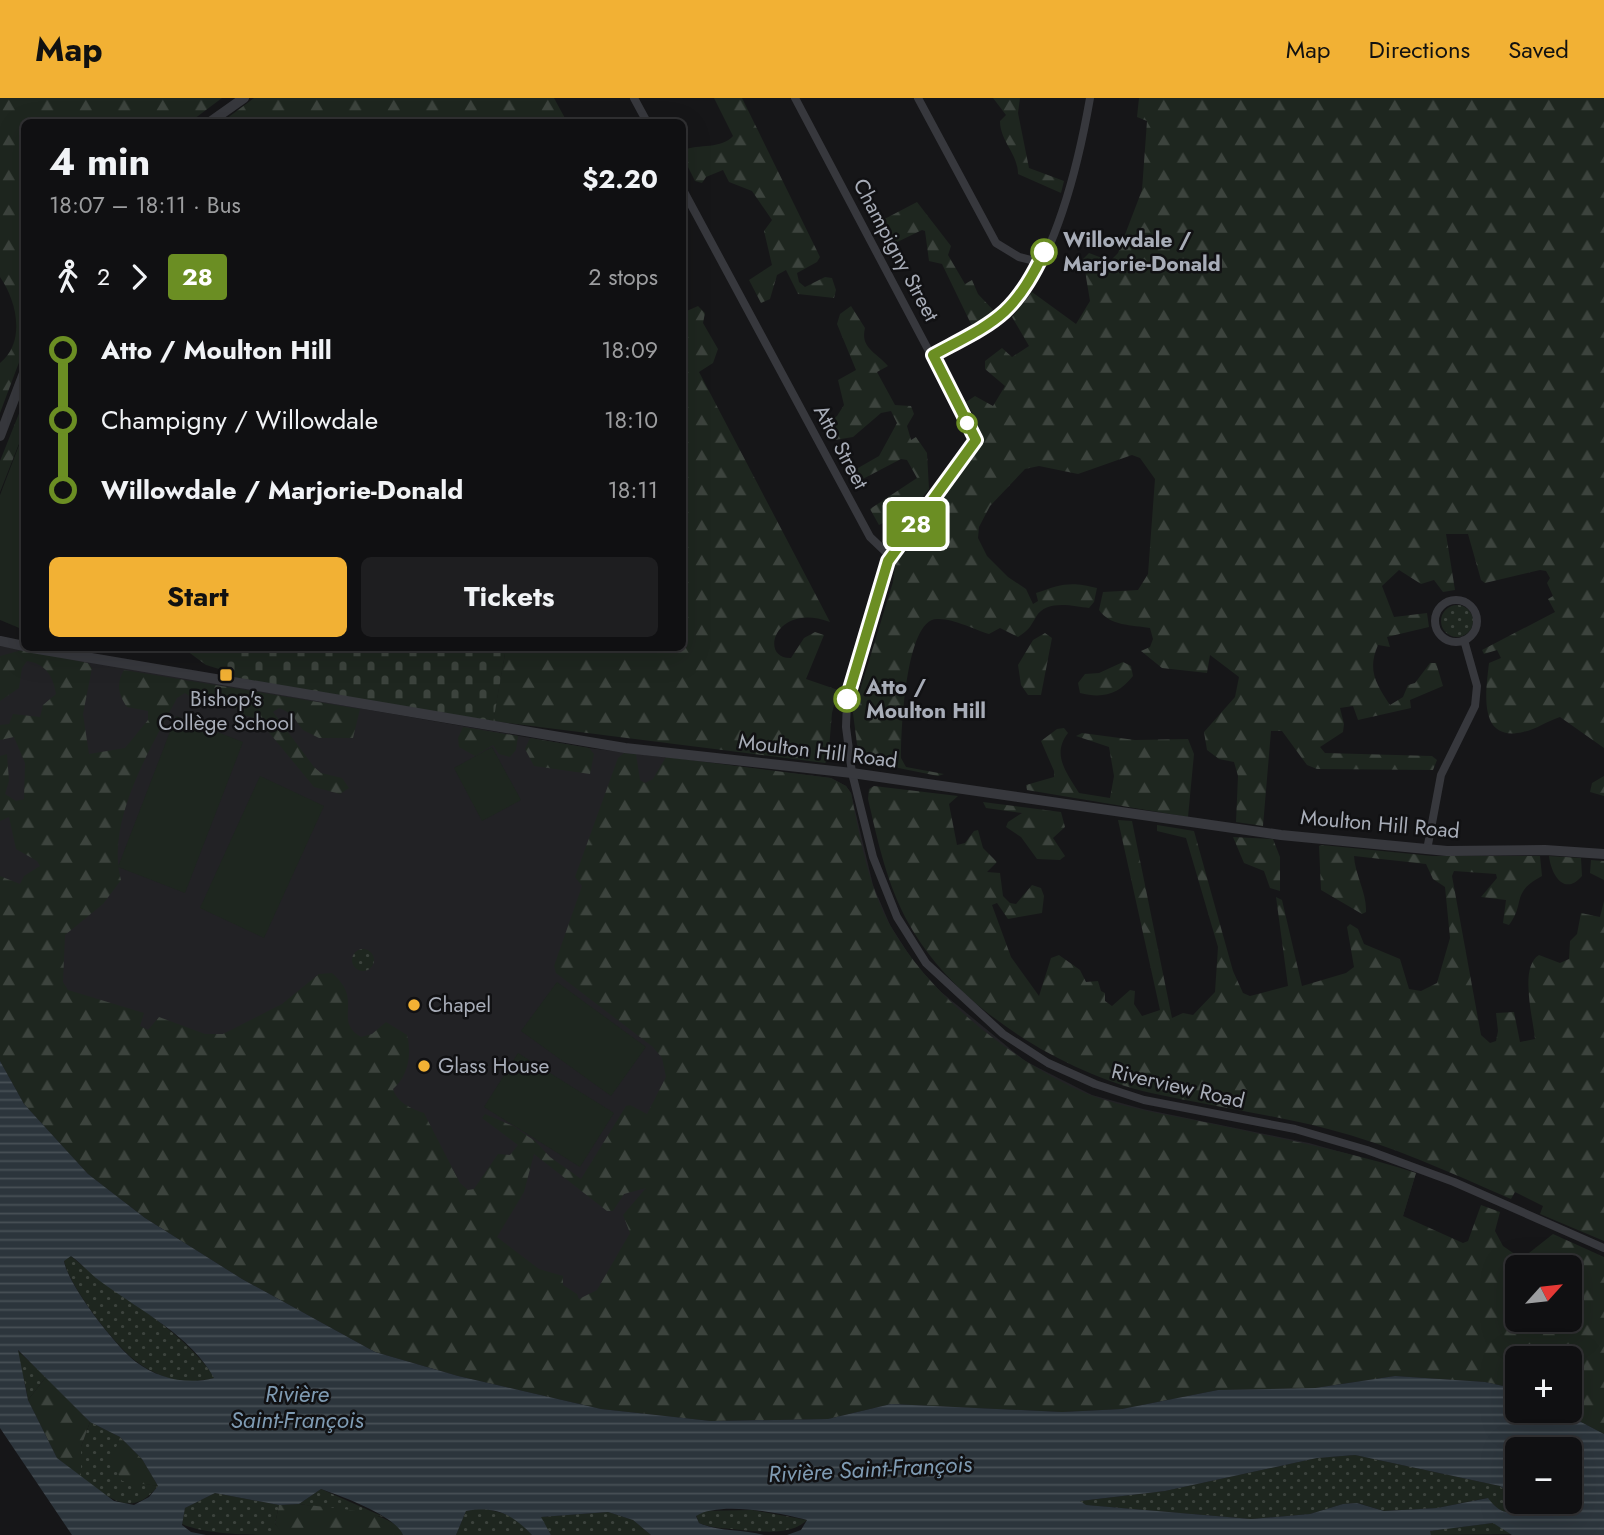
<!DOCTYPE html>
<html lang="en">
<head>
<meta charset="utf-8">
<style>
  body { margin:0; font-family:Jost,sans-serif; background:#1e1e20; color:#f1f3f6; height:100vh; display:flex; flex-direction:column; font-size:26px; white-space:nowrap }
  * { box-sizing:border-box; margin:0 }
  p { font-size:23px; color:#9c9d9f }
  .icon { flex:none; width:38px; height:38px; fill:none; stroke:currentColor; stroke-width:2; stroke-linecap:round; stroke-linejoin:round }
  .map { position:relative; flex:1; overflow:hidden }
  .side { position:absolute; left:21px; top:21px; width:665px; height:532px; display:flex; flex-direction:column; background:#101012; border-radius:10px; box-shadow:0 7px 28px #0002,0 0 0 2px #303032 }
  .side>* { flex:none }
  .badge { padding:0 14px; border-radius:5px; font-size:24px; line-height:46px }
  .needle { width:46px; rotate:63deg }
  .tools { position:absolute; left:1505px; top:1157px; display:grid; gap:14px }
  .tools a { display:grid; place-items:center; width:77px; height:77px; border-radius:10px; background:#101012; box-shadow:0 7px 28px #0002,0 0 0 2px #303032; font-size:35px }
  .map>.badge { position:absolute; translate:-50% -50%; box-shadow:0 0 0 4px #fff }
  .legs { display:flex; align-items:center; gap:10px; height:77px; padding:0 28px; font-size:23px }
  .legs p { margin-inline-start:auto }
  .overview { display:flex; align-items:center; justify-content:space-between; height:119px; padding:0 28px }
  h1 { font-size:38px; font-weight:700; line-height:52px }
  .primary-button { display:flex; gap:14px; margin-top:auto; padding:14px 28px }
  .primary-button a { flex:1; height:80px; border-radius:10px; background:#f2b134; color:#111; font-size:28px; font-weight:700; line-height:80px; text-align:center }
  .primary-button a+a { background:#1e1e20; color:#f1f3f6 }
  ul { padding:0 28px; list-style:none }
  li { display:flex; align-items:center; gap:24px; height:70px; font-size:26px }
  li i { display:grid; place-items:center; width:10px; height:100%; margin:0 9px; background:currentColor }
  li i::after { content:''; width:18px; height:18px; margin:-9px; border:5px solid; border-radius:50%; background:#101012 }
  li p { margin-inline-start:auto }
  li:first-child i { background:linear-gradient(#0000 50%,currentColor 0) }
  li:last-child i { background:linear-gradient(currentColor 50%,#0000 0) }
  header { display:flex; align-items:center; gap:42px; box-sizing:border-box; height:98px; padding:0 35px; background:#f2b134; color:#111 }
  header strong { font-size:33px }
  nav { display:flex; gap:38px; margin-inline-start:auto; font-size:24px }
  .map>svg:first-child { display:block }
</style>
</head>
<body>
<header>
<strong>Map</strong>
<nav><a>Map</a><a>Directions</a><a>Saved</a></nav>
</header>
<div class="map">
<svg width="1604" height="1437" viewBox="0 0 1604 1437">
  <defs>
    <pattern id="grass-dots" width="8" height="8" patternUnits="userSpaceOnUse" patternTransform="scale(1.75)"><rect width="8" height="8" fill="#1e261f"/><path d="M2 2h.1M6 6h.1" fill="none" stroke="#3c433d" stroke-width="1.8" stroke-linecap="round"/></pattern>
    <pattern id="forest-firs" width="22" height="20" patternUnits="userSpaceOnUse" patternTransform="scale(1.75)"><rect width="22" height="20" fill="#1e261f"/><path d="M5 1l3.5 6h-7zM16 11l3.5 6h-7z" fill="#3c433d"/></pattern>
    <pattern id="cemetery-stones" width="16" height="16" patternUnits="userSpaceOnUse" patternTransform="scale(1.75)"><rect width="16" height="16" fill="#1e261f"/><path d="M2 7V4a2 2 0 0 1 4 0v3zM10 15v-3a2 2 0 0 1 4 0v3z" fill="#3c433d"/></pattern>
    <pattern id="water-rules" width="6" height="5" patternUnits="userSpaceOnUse" patternTransform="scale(1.75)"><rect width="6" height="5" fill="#2c353c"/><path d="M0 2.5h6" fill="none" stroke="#485056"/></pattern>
  </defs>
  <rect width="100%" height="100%" fill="#161618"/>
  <path fill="#222225" d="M0,548L589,650L831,680L846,688L851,695L873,787L890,827L915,866L940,893L1025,963L1092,997L1143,1011L1309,1045L1416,1075L1403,1118L828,1321L0,963Z"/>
  <path fill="url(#grass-dots)" d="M1441 523a16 16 0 1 1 32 0a16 16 0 1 1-32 0Z
    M352 862a11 11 0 1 1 22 0a11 11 0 1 1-22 0Z
    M71,1158C117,1199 180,1228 215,1280C201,1283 186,1285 171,1281C161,1278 146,1271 137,1264C116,1249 68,1187 64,1162Z
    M17,1252L46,1279L28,1302C26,1284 19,1269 17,1252Z
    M90,1324L120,1339L112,1363L122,1382L158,1388C131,1422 108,1399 81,1379V1349Z
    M1355,1357L1500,1388L1517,1404H1522L1523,1412C1505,1417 1499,1414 1487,1400L1437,1410L1384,1413L1358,1405L1343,1406L1310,1416L1251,1421L1085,1407L1080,1403L1165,1393L1317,1360Z
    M321,1391L384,1419L299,1406Z
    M215,1395L279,1407L275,1426L285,1437C255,1437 206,1437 182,1426L185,1410Z
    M482,1410L514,1418L532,1437H456L466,1413Z
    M752,1412L807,1422C792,1437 765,1434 742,1432C726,1430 714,1431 699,1425L696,1417L704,1413Z
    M608,1414L633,1422L651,1437H551L540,1419Z
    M1493,1425L1514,1436L1431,1437L1429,1433Z"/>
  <path fill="url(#forest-firs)" fill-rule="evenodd" d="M0,0H222L190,24H24V251L0,315V265C26,244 17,203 0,179Z
    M254,0H554L567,24H222Z
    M714,0H742L820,159L817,164L797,175L799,184L805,189L825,179L832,180L836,192L834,200L798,196L786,172L777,177L770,201L761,205L749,182L772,167L764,133L772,122L752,93L729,84L723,72L706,79L702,85L695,83L683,59V52C699,46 722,51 733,38Z
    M993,0H1020L1018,15L1029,70L1064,83L1061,95L1018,76C1018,56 1000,43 1000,23L1006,17Z
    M1139,0H1604V650L1560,619C1547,623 1535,632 1523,634C1477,645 1486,592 1489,565L1501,560L1497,552L1484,556L1482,552L1555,514L1548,501L1553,498L1547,485L1550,480L1546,473L1540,472L1485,485L1481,482L1468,436H1446L1455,492L1443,494L1434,482L1421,486L1399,472L1382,488L1394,519L1427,515L1429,529L1387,539L1390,549L1378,547C1367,572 1376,586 1390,607L1403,599L1408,587L1415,585L1430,565H1436L1443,588L1410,602L1411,610L1358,622L1353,608L1340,610L1344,626L1343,634L1320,649L1325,655L1432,658L1437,662L1433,672L1317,671L1307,667L1282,633H1271L1263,728L1236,724L1238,678L1234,664L1219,661L1207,652L1204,634L1235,599L1239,579L1210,557L1207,575L1162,570L1141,553L1150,549L1153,541L1150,530C1132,527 1110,528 1099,512L1103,494L1138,492L1148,476L1155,381L1140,360L1132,357L1078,376L1039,368L1025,371L990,408L979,429L978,440L987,458L1008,479L1026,491L1033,506L1038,503L1036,495C1061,486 1071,483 1097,490L1094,504L1089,510C1073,508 1046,501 1036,519C1030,529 1029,532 1018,539L1000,530L989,536C975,532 953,520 937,521C905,521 901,635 901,660L906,669L944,676L938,678L859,662L853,615L893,484L895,467L979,350C983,333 975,319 966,304L975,298L993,308L1005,288L985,271V263L1002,250L1012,259L1029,248L1012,219L1032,194L1076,226L1090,203L1083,161L1089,155L1110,163L1118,155L1142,92L1147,23L1137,19Z
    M917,104L951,148L948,157L965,186L972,182L978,196L995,214L972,228L942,166L929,163L925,133L922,132L885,150L873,127Z
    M698,208L705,215L703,225L718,251L713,265L699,274L830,524C775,503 758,561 791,560L804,540L815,534L824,537L806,581L838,592L832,615L828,662L825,665L493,623L506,550H682V215Z
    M851,208L865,230C860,250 876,254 888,268L877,274L895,307L911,308L914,316L907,328L911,342L916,339L927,355L929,391L905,422L896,418L879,427L870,411L917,380L907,362L901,361L857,384L851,374L879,358L897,325L891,313L881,315L853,339L835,342L827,326L837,318L844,307L838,282L856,272L837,226L840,216Z
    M20,313L24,314V333L0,394V363Z
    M1045,535L1052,540L1041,597H1028L1021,587L1018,567L1033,542Z
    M183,550H239L229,574L206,567Z
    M22,552L88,565L92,570L83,616L89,656L125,650L148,622V613L127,609C118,596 116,586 124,572L360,611L353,640H319L303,632C293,620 296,617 279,610L273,614L314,669L321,675L342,680L349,690L340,696L314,689L258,621L244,617L232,608L202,607L185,595L177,600C151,650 105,723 121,782L103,806L65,837L63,884L68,892L144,915L140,928L148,932L159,919L205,936H223L282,906L319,876L332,875C365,903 332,922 361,939L372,936L386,924L407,937C412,957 408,978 393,991C397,1005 412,1011 424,1015L460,1085L468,1092L474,1091L498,1056L510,1057L518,1047L482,1020L485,1016L513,1028L535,1043L550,1059L581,1081L626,1008L630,1007L647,1016L666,979L662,960L653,949L556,875L554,868L582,788L575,779L618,660L624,655L636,656L640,682L645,685L653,681L666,659L831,680L846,688L851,695C860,740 868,787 890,827C929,898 1017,967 1090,997C1125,1010 1163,1016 1199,1023C1272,1039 1345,1052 1416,1075L1403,1118L1463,1145L1468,1143L1481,1107L1500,1114L1495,1133L1503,1148L1516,1157L1529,1155L1553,1136L1604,1159V1336L1560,1313L1570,1312V1260H1517V1291L1485,1284L1395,1278L1315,1290L1218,1292L1122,1311L1062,1314L891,1306L828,1321L711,1323L601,1311L458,1278L375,1254L242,1181L145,1120L88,1076L24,1006L0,963V778L20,786L24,778L40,768L37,763L16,751L9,719L0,723V658L7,656L9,683L5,696L16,703L24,701L25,665L14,639L0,642V627L9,626L13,616L40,619L43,607L56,596C53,578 46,566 27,563L22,570L19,590L0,603V558ZM534,1056L607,1113H613L624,1096L646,1090L623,1117L630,1135L597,1192L579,1201L577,1196L563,1187V1178L539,1171L497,1139L524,1094ZM1517,1169H1570V1222H1517Z
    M1123,564L1131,568L1133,578C1119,596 1103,601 1080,595L1078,585L1085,576L1099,575Z
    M463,629L518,638L516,652L510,659L499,656L493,647L475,658L459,649L458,640Z
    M1064,630L1068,635C1051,657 1067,675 1079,695L1110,700L1114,678L1109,649L1076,638L1082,635L1135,642L1188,641L1194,656L1188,719L1027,692L1026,687L1054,679V673L1041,643L1057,631Z
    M530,640L589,650L594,656L590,676L534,668L525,651Z
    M1604,678V698L1590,694L1592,685Z
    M874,688L958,698L949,706L957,747L965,745L974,733L978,732L983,750L997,764L987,774L1000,775L1003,798L1010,805L1016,806L1032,787L1041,790L1044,798L1042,815L1008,821L997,805L992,807L1011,859L1039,898L1051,860L1059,857L1080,872L1086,884L1098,883L1101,893L1105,895V903L1112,908L1130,892L1135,893L1134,906L1142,918L1160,912L1118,722L1132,723L1172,920L1183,915L1193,917L1215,894L1218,849L1186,740L1157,733V727L1194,733L1233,873L1243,895L1250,898L1288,888L1276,799L1282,802L1302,888L1346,875L1354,869L1347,829L1350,826L1358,831L1364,846L1400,861L1409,891L1421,893L1437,885L1450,840L1445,789L1433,781L1426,766L1354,758C1355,777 1367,795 1366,814L1362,816L1321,792L1319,748L1322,747L1432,758H1540L1542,778C1510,795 1526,805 1509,827L1503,825L1506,802L1481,799L1497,780L1496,776L1454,773L1452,778L1481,937L1490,945L1496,943L1498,933L1496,915L1514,914L1520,944L1535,941C1533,920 1519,869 1539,857L1560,865L1569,861L1570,843L1577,836L1581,815L1600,819L1604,803V1143L1540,1116L1543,1108L1515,1094L1511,1101C1451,1075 1391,1047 1328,1031C1269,1016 1210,1008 1151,995C1061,974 955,909 909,826C887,787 878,744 868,701L869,691Z
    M983,704L1061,714L1065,729L1053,740L1065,758L1060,762L1037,761L1021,739L1006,729L1008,724L1022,715L986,710Z
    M1233,739L1273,741L1280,759V793L1270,790L1264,773L1244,765Z
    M1549,758L1581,760L1582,778C1564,799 1551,776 1549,758Z
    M1591,762L1604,763V782L1590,775Z
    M46,1279L90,1324L81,1349V1379L57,1360L28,1302Z
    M120,1339L142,1361L158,1388L122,1383L111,1363Z
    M299,1406C324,1410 395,1411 403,1437H284L275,1426L279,1407Z"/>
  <path fill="url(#cemetery-stones)" d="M225,550H506L493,625L220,577Z"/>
  <path fill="#1e261f" d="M24,334V532L0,522V397Z
    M176,618L243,644L185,795L118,769Z
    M492,649L521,702L482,723L454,670Z
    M260,678L324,708L264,840L200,810Z
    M557,884L646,949L611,998L521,933Z
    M518,955L614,1015L580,1069L484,1009Z"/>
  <path fill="url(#water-rules)" fill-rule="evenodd" d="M0,963L24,1006L88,1076L145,1120L242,1181L375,1254L458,1278L601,1311L711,1323L828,1321L891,1306L1062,1314L1122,1311L1218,1292L1315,1290L1395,1278L1485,1284L1517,1291V1312L1560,1313L1604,1336V1437H1512L1493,1425L1430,1433L1431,1437H787L801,1432L807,1422C780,1415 720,1403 696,1418L699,1425C720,1434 742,1431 764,1437H651L633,1422L608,1414L541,1419L551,1437H532C512,1416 496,1408 466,1413L456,1437H403C396,1418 341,1398 321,1391L299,1406L279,1407L215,1395L185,1410L182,1427L191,1434L206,1437H72L0,1330ZM71,1158C82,1166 92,1178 104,1186C141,1213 191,1238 214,1280C188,1287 159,1281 136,1264C116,1249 68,1187 64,1163ZM18,1252L90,1324L120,1339L142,1361L158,1388L149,1399L134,1407L114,1403L57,1360L28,1302ZM1517,1351H1570V1404H1522L1523,1412C1505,1417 1499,1414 1488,1400L1437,1410L1384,1413L1357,1405L1343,1406L1310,1416L1251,1421L1086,1407L1080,1403L1165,1393L1317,1360L1355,1357L1500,1388L1517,1400Z"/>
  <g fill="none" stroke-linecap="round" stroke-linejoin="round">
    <path stroke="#37383d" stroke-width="8" d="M634,0L647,24
      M795,0L976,342L888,463L847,602L846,629L852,675L873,759L897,819L926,865L1003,936L1048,965L1095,986L1144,1002L1295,1031L1367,1052L1454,1084L1604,1150
      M918,0L996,145L1019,159L1039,164
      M682,90L870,439L890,458
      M933,257C957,244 987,233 1007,214C1055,168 1079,63 1090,0
      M1435 523a21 21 0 1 1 42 0a21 21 0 1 1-42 0Z
      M1427,752L1441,677L1475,608L1477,588L1464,542"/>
    <path stroke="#37383d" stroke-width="10" d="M210,24L244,0
      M0,338L24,275
      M0,543L24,548
      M32,550L625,650L852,675L1281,737L1447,753L1545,752L1604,756"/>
  </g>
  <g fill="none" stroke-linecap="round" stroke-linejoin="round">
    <defs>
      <path id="line-1" d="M847,601L888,463L976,342L933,257C992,225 1014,219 1044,154"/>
    </defs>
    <use href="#line-1" stroke="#fff" stroke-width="16"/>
    <use href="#line-1" stroke="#6b8e23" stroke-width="10"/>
  </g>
  <g fill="#fff" stroke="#6b8e23" stroke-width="3.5">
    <circle cx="1044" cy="154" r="12"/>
    <circle cx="967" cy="325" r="9"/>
    <circle cx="847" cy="601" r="12"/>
  </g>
  <g fill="#f2b134" stroke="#111113" stroke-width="2.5">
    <rect x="219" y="570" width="14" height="14" rx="3.5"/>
    <circle cx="414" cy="907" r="7"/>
    <circle cx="424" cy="968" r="7"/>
  </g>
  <g text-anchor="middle" stroke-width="5" stroke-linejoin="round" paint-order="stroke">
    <g font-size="21" font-weight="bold" fill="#a8adb8" stroke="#111113" text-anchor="start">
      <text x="1063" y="149">Willowdale /<tspan x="1063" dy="24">Marjorie-Donald</tspan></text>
      <text x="866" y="596">Atto /<tspan x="866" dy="24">Moulton Hill</tspan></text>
    </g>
    <g font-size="21" fill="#a8adb8" stroke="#111113">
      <text transform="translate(896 152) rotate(62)" y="7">Champigny Street</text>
      <text transform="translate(841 349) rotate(62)" y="7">Atto Street</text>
      <text transform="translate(818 653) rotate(7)" y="7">Moulton Hill Road</text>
      <text transform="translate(1380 726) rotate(5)" y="7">Moulton Hill Road</text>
      <text transform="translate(1178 988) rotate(13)" y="7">Riverview Road</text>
    </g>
    <g font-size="21" fill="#a8adb8" stroke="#111113" text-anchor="start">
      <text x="226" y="608" text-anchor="middle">Bishop's<tspan x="226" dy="24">Collège School</tspan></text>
      <text x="428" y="914">Chapel</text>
      <text x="438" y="975">Glass House</text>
    </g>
    <g font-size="23" font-style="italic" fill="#7f9bb3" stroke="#111113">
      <text x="297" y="1304">Rivière<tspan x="297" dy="26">Saint-François</tspan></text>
      <text transform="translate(870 1371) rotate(-3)" y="8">Rivière Saint-François</text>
    </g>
  </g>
</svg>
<div class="tools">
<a><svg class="needle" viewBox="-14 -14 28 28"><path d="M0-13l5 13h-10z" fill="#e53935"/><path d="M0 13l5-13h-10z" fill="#9c9d9f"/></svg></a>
<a>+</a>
<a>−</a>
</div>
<b class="badge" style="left:916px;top:426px;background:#6b8e23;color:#fff">28</b>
<section class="side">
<div class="overview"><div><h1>4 min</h1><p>18:07 – 18:11 · Bus</p></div><b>$2.20</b></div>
<div class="legs"><svg class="icon" aria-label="walk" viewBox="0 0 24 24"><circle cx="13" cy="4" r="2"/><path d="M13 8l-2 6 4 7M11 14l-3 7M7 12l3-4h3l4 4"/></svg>2<svg class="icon" aria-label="forward" viewBox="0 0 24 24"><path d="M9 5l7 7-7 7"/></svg><b class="badge" style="background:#6b8e23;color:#fff">28</b><p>2 stops</p></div>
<ul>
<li><i style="color:#6b8e23"></i><b>Atto / Moulton Hill</b><p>18:09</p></li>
<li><i style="color:#6b8e23"></i><span>Champigny / Willowdale</span><p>18:10</p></li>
<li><i style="color:#6b8e23"></i><b>Willowdale / Marjorie-Donald</b><p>18:11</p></li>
</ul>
<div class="primary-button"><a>Start</a><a>Tickets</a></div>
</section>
</div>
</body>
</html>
